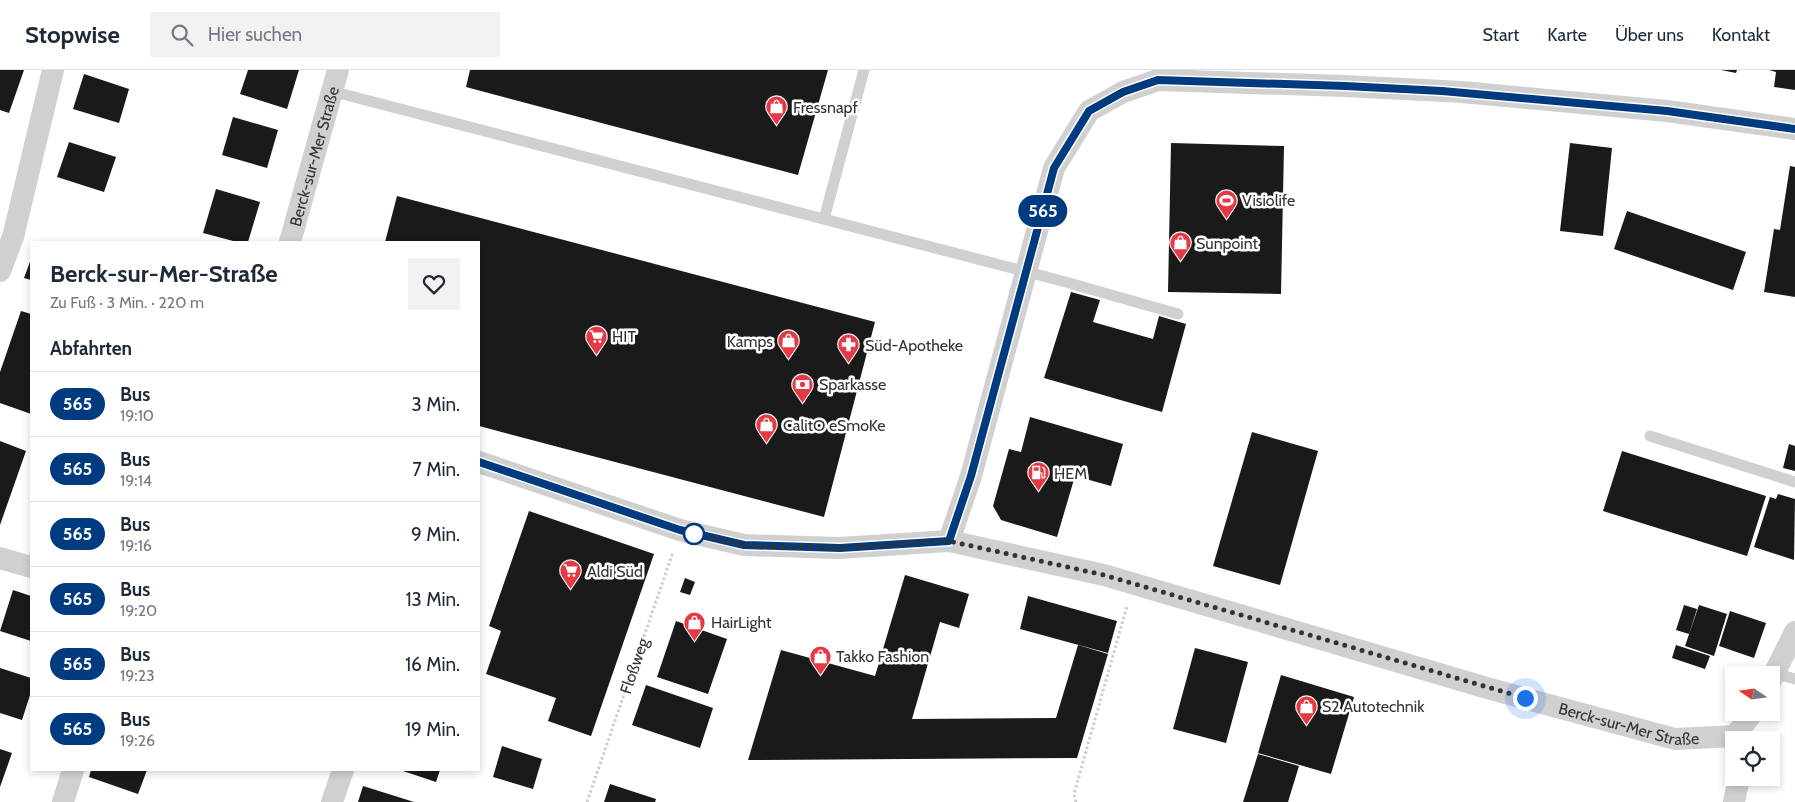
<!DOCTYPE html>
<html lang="de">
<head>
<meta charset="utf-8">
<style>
  body { margin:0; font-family:Cabin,sans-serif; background:#f2f2f3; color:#1f2937; height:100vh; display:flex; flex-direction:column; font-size:19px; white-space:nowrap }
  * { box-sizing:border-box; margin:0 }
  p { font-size:16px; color:#747a83 }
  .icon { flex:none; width:28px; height:28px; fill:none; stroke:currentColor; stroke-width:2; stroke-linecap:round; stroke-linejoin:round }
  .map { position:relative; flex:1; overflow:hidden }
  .side { position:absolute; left:30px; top:171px; width:450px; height:530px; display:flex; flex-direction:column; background:#fff; border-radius:0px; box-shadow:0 2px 8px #0003 }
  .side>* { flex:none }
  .badge { padding:0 10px; border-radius:16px; font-size:18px; line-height:32px }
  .needle { width:32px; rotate:283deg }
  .buttons { position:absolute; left:1725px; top:596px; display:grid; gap:10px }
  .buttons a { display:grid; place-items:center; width:55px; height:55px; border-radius:0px; background:#fff; box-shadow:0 2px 8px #0003; font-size:25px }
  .you { position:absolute; width:25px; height:25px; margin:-12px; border:4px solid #fff; border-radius:50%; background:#1a73e8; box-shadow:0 0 0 8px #1a73e833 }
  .map>.badge { position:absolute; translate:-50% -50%; box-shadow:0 0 0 2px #fff }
  h2 { padding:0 20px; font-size:19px; line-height:45px }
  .round { display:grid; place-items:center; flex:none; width:52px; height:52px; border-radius:0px; background:#f2f2f3 }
  .summary { display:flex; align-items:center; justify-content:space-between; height:85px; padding:0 20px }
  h1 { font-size:24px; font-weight:700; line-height:38px }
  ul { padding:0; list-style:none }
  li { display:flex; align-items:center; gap:15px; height:65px; padding:0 20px; border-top:1px solid #e0e1e3 }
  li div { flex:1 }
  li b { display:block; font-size:19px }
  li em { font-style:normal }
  li .badge { min-width:55px; font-weight:700; text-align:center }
  header { display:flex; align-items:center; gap:30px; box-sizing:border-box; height:70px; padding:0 25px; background:#fff; border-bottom:1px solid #e0e1e3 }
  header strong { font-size:24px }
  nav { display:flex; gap:28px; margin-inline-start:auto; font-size:18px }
  .search { width:350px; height:45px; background:#f2f2f3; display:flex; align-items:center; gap:12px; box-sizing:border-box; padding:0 18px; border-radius:0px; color:#747a83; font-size:19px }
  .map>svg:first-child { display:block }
</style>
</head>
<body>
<header>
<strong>Stopwise</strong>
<div class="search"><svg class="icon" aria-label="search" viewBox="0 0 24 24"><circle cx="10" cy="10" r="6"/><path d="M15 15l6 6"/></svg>Hier suchen</div>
<nav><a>Start</a><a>Karte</a><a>Über uns</a><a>Kontakt</a></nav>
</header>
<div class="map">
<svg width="1795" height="732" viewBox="0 0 1795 732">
  <rect width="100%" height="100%" fill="#fff"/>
  <path fill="#1a1a1a" d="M0,0H24L9,43L0,40Z
    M248,0H299L287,39L240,24Z
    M470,0H828L798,105L466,17Z
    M1721,0H1737L1736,3Z
    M1769,0H1795V20L1774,17L1776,2Z
    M84,4L129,19L119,53L73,39Z
    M233,47L278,60L267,98L222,85Z
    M69,72L116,87L104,122L57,107Z
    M1171,73L1284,76L1281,224L1168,222Z
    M1570,73L1612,78L1603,166L1560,161Z
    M1790,96L1795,97V227L1764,222L1774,159L1780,160Z
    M216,119L260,132L248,172H237L203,163Z
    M397,126L875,252L824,447L479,356V172H385Z
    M1627,141L1746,182L1733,220L1614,179Z
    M31,189V210L24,208Z
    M1071,222L1100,230L1093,252L1153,269L1159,246L1186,254L1162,342L1044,308Z
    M21,241L31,244V344L0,333V302Z
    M1030,347L1123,374L1111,416L1075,406L1057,467L1001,450L993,436L1009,379L1021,382Z
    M1252,362L1318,381L1280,515L1213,496Z
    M0,371L26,381L0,455Z
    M1789,374L1795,376V401L1783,398Z
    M1622,381L1766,426L1747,486L1603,441Z
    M1778,424L1795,429L1794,490L1754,477L1770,427L1776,429Z
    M529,441L654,484L591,666L548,651L556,628L486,604L501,561L489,556Z
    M905,505L969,524L959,558L940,552L912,649L1056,648L1078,575L1108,584L1077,688L748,690L781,580L875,606Z
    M685,508L695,512L690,525L680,522Z
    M13,520L31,526V571L0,561Z
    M1028,526L1117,551L1108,583L1020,559Z
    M1684,535L1697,539L1689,564L1676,560Z
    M1699,535L1727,544L1714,586L1685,576Z
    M1730,541L1766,553L1754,588L1719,576Z
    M676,551L727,569L708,624L657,607Z
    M1676,575L1710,586L1705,599L1672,588Z
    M1195,578L1248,592L1226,673L1173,659Z
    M0,598L31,608V622L22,650L0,643Z
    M1281,605L1354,627L1331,704L1258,683Z
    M646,615L713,638L700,678L632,655Z
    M502,676L542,689L533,719L493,707Z
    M0,679L12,683L0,717Z
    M1258,684L1299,696L1288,732H1243Z
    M91,700H147L138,724L89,707Z
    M400,700H440L436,712Z
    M610,714L656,729L655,732H604Z
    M363,716L414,732H358Z"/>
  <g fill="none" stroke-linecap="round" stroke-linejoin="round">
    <g stroke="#cdcdcd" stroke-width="3" stroke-dasharray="2.5 2.5" stroke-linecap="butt">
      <path id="s1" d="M587,732L673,482"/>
      <path d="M1076,732L1074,724L1127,536"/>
    </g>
    <path stroke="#d0d0d0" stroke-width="11" d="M331,21L1062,211L1178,244
      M824,149L864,0
      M1650,366L1795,412
      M1775,603L1795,609"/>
    <g stroke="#d0d0d0" stroke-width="22">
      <path id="s2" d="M290,172L338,0"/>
      <path d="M0,201L13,167L53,0"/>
      <path id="s3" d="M479,392L680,460L744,475L839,478L949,471L1104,505L1487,618L1675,669L1735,666"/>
      <path d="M949,471L971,406L1054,98L1089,41L1123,22L1158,10L1345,16L1462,22L1667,41L1795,59"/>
      <path d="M0,488L31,497"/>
      <path d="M1771,610L1795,562"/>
      <path d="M1736,670L1735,666L1753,642"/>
      <path d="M63,732L73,700"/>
      <path d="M332,732L343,700"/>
      <path d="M1734,732L1739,708"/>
    </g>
  </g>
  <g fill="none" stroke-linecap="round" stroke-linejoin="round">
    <defs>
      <path id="line" d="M479,392L680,460L744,475L840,478L949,471L971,406L1054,98L1089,41L1123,22L1158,10L1345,16L1442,21L1667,41L1795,59"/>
    </defs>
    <use href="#line" stroke="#fff" stroke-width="11"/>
    <use href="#line" stroke="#003b80" stroke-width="8"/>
    <path stroke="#333" stroke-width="5" stroke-dasharray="0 9" d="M694,464L744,475L755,476L840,478L949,471L1104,505L1525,628"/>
  </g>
  <defs>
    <symbol id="shop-pin" viewBox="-11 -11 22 30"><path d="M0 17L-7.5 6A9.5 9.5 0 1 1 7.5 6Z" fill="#e63946" stroke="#fff"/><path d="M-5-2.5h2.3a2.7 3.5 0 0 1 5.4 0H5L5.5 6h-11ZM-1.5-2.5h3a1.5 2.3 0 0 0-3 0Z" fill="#fff"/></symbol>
    <symbol id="stadium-pin" viewBox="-11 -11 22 30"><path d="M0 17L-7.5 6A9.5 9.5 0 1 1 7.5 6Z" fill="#e63946" stroke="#fff"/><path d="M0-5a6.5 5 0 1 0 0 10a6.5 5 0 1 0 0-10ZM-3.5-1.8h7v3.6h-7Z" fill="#fff"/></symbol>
    <symbol id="supermarket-pin" viewBox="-11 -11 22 30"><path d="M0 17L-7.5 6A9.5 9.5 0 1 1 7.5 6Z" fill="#e63946" stroke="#fff"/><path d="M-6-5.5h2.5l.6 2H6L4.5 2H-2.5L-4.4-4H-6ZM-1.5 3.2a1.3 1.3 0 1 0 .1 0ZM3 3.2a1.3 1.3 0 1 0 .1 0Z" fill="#fff"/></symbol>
    <symbol id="pharmacy-pin" viewBox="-11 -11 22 30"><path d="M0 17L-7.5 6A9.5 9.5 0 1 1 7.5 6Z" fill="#e63946" stroke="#fff"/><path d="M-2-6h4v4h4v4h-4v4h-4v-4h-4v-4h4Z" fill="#fff"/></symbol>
    <symbol id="bank-pin" viewBox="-11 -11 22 30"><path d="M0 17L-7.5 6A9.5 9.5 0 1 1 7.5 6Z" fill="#e63946" stroke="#fff"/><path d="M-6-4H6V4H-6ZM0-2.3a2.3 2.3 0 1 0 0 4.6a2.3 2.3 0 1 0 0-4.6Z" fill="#fff"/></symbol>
    <symbol id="fuel-pin" viewBox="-11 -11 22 30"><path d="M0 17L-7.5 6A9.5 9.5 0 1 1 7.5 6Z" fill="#e63946" stroke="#fff"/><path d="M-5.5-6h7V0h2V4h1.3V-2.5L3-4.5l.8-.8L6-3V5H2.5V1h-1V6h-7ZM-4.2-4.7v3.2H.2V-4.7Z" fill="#fff"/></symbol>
  </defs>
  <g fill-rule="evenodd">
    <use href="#shop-pin" x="764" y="24" width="25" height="34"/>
    <use href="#stadium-pin" x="1214" y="118" width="25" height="34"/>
    <use href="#shop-pin" x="1168" y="160" width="25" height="34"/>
    <use href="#supermarket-pin" x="584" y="254" width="25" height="34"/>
    <use href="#shop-pin" x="776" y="258" width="25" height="34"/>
    <use href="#pharmacy-pin" x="836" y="262" width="25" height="34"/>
    <use href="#bank-pin" x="790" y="302" width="25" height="34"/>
    <use href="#shop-pin" x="754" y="342" width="25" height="34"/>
    <use href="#fuel-pin" x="1026" y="390" width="25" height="34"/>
    <use href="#supermarket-pin" x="558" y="488" width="25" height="34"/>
    <use href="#shop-pin" x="682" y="540" width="25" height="34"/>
    <use href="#shop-pin" x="808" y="574" width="25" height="34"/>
    <use href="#shop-pin" x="1294" y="624" width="25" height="34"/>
  </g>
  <circle fill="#fff" stroke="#003b80" stroke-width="2.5" cx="694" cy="464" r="10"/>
  <g text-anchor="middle" stroke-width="5" stroke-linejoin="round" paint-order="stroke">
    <g font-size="16" fill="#333" stroke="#fff" text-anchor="start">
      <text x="793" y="43">Fressnapf</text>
      <text x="1242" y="136">Visiolife</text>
      <text x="1196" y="179">Sunpoint</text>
      <text x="612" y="272">HIT</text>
      <text x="773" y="277" text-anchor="end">Kamps</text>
      <text x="865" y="281">Süd-Apotheke</text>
      <text x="819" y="320">Sparkasse</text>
      <text x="783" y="361">CalitO eSmoKe</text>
      <text x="1054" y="409">HEM</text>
      <text x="587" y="507">Aldi Süd</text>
      <text x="711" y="558">HairLight</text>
      <text x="836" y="592">Takko Fashion</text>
      <text x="1322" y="642">S2 Autotechnik</text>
    </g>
    <g font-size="16" fill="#333" stroke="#fff">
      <text dy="6" stroke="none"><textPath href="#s2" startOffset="89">Berck-sur-Mer Straße</textPath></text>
      <text dy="6" stroke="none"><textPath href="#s1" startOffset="144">Floßweg</textPath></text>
      <text dy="6" stroke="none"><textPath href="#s3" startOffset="1188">Berck-sur-Mer Straße</textPath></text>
    </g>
  </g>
</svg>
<div class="buttons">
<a><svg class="needle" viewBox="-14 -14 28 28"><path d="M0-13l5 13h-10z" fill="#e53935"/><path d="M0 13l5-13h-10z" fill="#747a83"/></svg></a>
<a><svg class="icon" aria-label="locate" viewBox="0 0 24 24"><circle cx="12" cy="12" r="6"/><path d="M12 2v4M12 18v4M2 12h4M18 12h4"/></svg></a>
</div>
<div class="you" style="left:1525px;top:628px"></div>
<b class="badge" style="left:1043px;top:141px;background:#003b80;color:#fff">565</b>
<section class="side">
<div class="summary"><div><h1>Berck-sur-Mer-Straße</h1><p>Zu Fuß · 3 Min. · 220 m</p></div><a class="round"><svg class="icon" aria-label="heart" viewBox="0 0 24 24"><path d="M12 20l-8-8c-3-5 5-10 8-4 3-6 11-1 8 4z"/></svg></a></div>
<h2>Abfahrten</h2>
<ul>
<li><span class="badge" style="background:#003b80;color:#fff">565</span><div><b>Bus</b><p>19:10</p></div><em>3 Min.</em></li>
<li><span class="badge" style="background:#003b80;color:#fff">565</span><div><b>Bus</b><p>19:14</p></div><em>7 Min.</em></li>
<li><span class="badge" style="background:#003b80;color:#fff">565</span><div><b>Bus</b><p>19:16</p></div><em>9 Min.</em></li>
<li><span class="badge" style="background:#003b80;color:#fff">565</span><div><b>Bus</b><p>19:20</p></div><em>13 Min.</em></li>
<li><span class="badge" style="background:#003b80;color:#fff">565</span><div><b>Bus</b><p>19:23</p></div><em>16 Min.</em></li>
<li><span class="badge" style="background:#003b80;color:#fff">565</span><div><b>Bus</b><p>19:26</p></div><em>19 Min.</em></li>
</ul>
</section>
</div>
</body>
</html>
